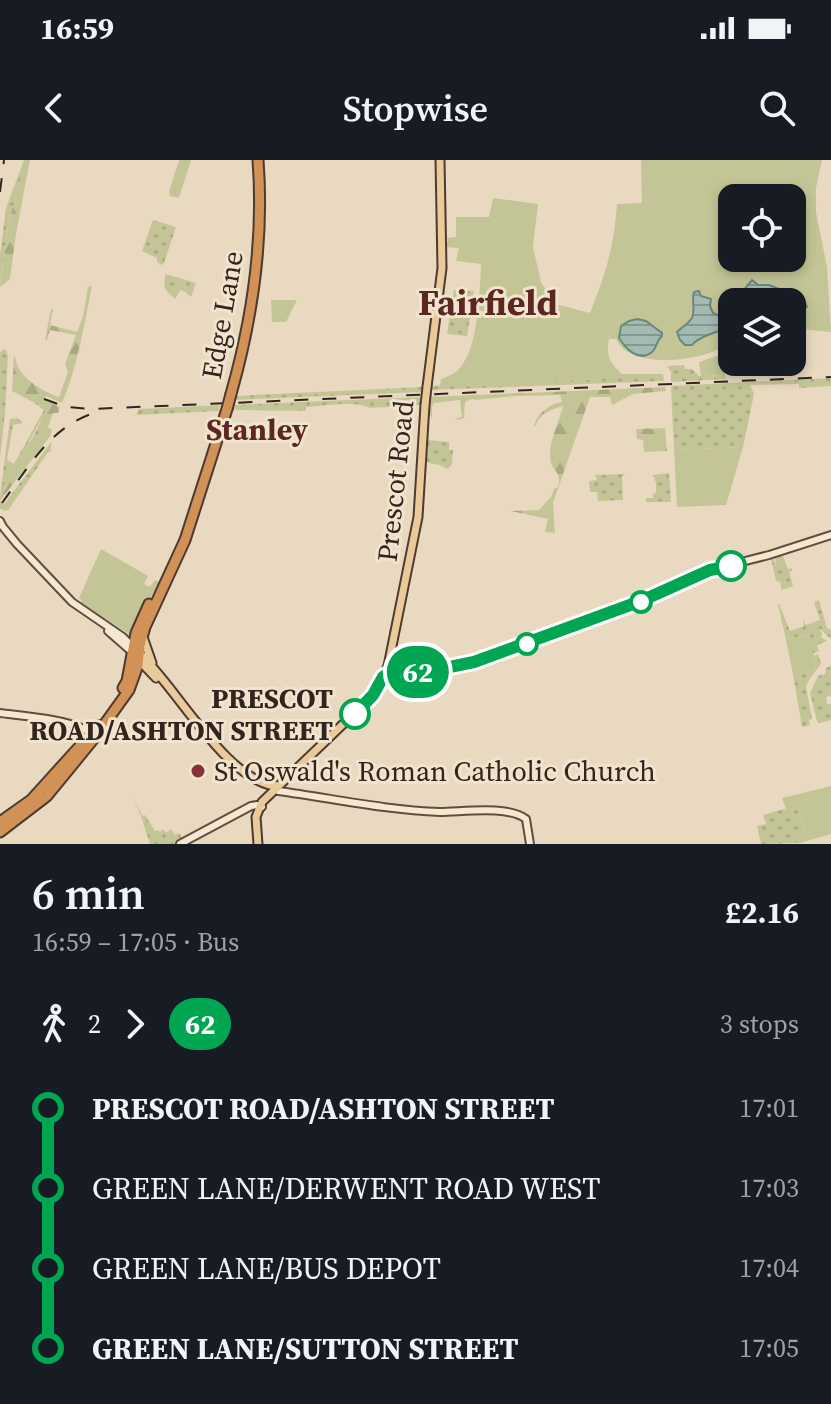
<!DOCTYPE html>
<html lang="en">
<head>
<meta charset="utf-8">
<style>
  body { margin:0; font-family:"Source Serif 4",serif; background:#20242c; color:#f1f3f6; height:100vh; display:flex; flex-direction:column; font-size:30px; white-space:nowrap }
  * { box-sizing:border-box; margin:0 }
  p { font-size:26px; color:#9ea1a6 }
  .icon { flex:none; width:44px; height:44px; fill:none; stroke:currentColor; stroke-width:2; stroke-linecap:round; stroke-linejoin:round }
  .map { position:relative; height:684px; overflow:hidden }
  .details { display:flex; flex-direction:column; background:#171b24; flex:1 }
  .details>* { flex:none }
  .badge { padding:0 16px; border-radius:26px; font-size:28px; line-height:52px }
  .tools { position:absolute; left:718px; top:24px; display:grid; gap:16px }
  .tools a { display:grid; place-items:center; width:88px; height:88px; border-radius:16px; background:#171b24; box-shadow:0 4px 12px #0003; font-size:40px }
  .map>.badge { position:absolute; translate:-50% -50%; box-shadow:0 0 0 4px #fff }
  .legs { display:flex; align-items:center; gap:12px; height:88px; padding:0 32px; font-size:26px }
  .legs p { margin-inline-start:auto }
  .overview { display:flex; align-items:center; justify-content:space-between; height:136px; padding:0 32px }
  h1 { font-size:44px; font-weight:600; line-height:60px }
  ul { padding:0 32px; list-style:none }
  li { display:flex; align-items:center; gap:28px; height:80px; font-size:30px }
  li i { display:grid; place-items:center; width:12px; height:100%; margin:0 10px; background:currentColor }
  li i::after { content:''; width:20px; height:20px; margin:-10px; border:6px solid; border-radius:50%; background:#171b24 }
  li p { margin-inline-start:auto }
  li:first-child i { background:linear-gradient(#0000 50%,currentColor 0) }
  li:last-child i { background:linear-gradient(currentColor 50%,#0000 0) }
  .status { display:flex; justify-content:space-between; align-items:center; height:56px; padding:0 40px; background:#171b24; direction:ltr }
  .status svg { height:22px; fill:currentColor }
  header { display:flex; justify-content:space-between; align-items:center; height:104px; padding:0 32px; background:#171b24; font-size:36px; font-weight:600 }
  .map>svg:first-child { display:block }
</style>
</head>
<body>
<div class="status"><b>16:59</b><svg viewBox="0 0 49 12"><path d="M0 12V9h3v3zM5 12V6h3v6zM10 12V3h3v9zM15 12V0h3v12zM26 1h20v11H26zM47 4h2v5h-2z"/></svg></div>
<header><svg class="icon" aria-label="back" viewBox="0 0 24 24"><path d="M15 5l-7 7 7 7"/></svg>Stopwise<svg class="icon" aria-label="search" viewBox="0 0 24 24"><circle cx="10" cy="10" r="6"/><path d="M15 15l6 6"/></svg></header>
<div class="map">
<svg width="831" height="684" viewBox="0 0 831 684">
  <defs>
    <pattern id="grass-dots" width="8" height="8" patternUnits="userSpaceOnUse" patternTransform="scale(2)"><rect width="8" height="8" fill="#c4c596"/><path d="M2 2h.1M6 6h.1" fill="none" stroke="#a9a981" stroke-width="1.8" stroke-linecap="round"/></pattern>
    <pattern id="forest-firs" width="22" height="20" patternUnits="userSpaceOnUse" patternTransform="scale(2)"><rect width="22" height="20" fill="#c4c596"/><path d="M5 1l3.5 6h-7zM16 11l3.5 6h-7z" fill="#a9a981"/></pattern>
    <pattern id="water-rules" width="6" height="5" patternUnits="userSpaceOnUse" patternTransform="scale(2)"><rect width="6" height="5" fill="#a3bbb2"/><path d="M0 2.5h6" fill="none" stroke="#859890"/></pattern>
  </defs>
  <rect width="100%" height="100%" fill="#e9d9c0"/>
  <path fill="url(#grass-dots)" d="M24,0H26L25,6L9,61L0,125V95L6,48Z
    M153,60L176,67L164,103L161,105L157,102V98L142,91Z
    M166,114L196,123L191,137L185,132L180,130L175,139C165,130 162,128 166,114Z
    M454,130L474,131L467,176L447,174Z
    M5,189L8,195L5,254L0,298V192Z
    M684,205L685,209H692L699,216L725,215L726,219L671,222V212L667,206Z
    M623,214H663L664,221L430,230L431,226L603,219Z
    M831,218V226L799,228V224L750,225L754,234L743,287L674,290L671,226Z
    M423,227L422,232L233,240L235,236Z
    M422,237L421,245L370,248C357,240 323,246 306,247V251L237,250L234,249L232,245Z
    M33,242L48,246C33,277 15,305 0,335L10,259L17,258L23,263L13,265L7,300L14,304L44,250Z
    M220,245L219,251L136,255L139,249Z
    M426,276L428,280L449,282V290H453L452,304L448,309L439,305L425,302Z
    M52,281L50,292H48L9,349L6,351L0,349V341L4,344Z
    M669,313L671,342H646V338H653V334L656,333V323L653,315Z
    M626,314L622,316L623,340L598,341L597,332H590L589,321L597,320L595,315Z
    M783,396L788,409L792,408V411L789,412L793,426L782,430L780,422L776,421L771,398L773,397L776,407L775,398Z
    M819,440L827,468L831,470V479L818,467L822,473L821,477L827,481L817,485L819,491L813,494L809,475L786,480L778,444H779L790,471L804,466L803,459L806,465L820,460L814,442Z
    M818,494L821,504L811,517L806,526L812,559L809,560L810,565L802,567L793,514L816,509L814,496Z
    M831,506V536L826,537L827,544H831V560L819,563L817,561L810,533L818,516L825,514L826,508Z
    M130,632L142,656L145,655L155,671L158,670L160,672L163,669L166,673L171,669L175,675L179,673L183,679L175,684H150L141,656Z
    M788,648H799L804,672L797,674L800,683L761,684L757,666L766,664L763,655Z"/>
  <path fill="url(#forest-firs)" d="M26,0H30L16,74L10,119L0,127L9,61Z
    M92,126C84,165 78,206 62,243L46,236L44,240L60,247L58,253H53L48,267L52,270L51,275L0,341C0,321 23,294 33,277C39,267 43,256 47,246L33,242L12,231L14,195C16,199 16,203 18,207C24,220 46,233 59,237L68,212L65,204L76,175L50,170L47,180H45L51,149H53L50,165L77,172L83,156L88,127Z
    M665,227L666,231L633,234L612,245L610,237H590L553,343L555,373L545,372L548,359L511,351L539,350L551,337L554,329L558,327C563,311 550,311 550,297C549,281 559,262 563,246C552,249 539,254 536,266H534C537,253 550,244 562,242L560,235L516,236L476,240L472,239L465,242L464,258L458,260L455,259L462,257L460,240L434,243L432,247V259L428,250L429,237Z
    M665,268L667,291L644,292L643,280L637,279L636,270L638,269Z"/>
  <path fill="#c4c596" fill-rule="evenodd" d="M179,0H191L179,38L170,36L169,32Z
    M641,0H822L816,28V52L827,107L831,172L792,168V142H732V183C724,186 717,191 709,193C684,202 629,207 616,179H609C606,198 610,203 623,215L604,219L440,226L441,219C449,216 457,213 462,205C478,185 480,130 481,104L456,101L459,88L446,87L448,80L446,78L456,77V57H489L493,38L538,44L533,87L541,122L555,144L590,153C606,113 614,87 617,44L642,43ZM732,38H792V98H732Z
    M271,140H297L286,162H272Z
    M723,194L725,215L701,216L699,202Z
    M743,287L726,345L677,347L674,290Z
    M101,389L148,416L144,424L150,427L155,420L159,422L135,465H133L132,467L134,468L130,475L106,459L93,454L79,444L82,440L79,438Z
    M810,475L816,509L793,514L786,480Z
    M831,626V674L800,683L797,674L804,671L799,648L786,649L782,638Z"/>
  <path fill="url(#water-rules)" stroke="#6b887e" stroke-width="2" d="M752,120L758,125H769L782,130L788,129L795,139L805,142L807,147L801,150L792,148V142H745L743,131Z
    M699,131L701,136L711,139L710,146L713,153L728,160L732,157V169C722,169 698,177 692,185H685L680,180L677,172C681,168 689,163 692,158C696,149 691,140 694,132Z
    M637,159L646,161L662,173V176C656,181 657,188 652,192C639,203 625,188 619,178L621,166L629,161Z"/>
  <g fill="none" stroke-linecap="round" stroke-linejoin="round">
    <defs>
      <path id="secondary" d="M0,361L3,367L17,384L72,442L123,477L133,487
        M108,471L132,492
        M383,517L395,513L438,509L474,502L637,443L710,410L769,395L831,375
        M0,553C26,556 77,560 96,576
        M86,567L99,564
        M278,631C331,638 385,650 440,652C462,652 508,645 526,659L530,684
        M180,684L251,646L257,645L262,647"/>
      <path id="primary" d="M427,227L442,108L440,0
        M143,477L152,503
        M137,491C175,524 227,624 278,626
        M137,498L156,518
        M258,684L256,657L262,642L365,543L378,526L388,506L418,357L425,245"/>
      <path id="highway" d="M231,234C252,160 264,78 258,0
        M123,528L127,521L136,473L149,444
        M0,662L31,640L89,576
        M0,672L47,636L96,576L129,530L138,505L140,485L145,467L185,380L227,249"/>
    </defs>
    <use href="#secondary" stroke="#624d3d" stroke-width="10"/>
    <use href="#primary" stroke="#4e3a2e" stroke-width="11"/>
    <use href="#highway" stroke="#4e3a2e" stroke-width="13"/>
    <use href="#secondary" stroke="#f5e8d2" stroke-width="6"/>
    <use href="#primary" stroke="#e9ca9a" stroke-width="7"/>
    <use href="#highway" stroke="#d29257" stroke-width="9"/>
    <path stroke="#31251d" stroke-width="2" stroke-dasharray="14 14" stroke-linecap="butt" d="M0,32L4,0
      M44,239L66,247L91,249L831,217
      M2,343C28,308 50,267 94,253"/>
    <defs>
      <path id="primary-bridge" d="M425,245L427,227"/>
      <path id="highway-bridge" d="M227,249L231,234"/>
    </defs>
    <use href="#primary-bridge" stroke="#4e3a2e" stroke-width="11" stroke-linecap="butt"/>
    <use href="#highway-bridge" stroke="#4e3a2e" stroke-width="13" stroke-linecap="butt"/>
    <use href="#primary-bridge" stroke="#e9ca9a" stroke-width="7"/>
    <use href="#highway-bridge" stroke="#d29257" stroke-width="9"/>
  </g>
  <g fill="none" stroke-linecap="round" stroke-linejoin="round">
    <defs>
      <path id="line-1" d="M355,554L373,535L383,517L386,515L400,512L440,509L474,502L641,441L710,410L731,406"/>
    </defs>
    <use href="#line-1" stroke="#fff" stroke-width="18"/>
    <use href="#line-1" stroke="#00a651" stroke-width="12"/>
  </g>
  <g fill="#fff" stroke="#00a651" stroke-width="4">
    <circle cx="731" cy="406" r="14"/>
    <circle cx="641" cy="442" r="10"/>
    <circle cx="527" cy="484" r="10"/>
    <circle cx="355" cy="554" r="14"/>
  </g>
  <circle fill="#893038" stroke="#f1e4cf" stroke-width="3" cx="198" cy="611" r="8"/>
  <g text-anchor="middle" stroke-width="6" stroke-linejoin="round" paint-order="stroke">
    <g font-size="28" fill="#31251d" stroke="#f1e4cf">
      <text transform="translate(222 155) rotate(-80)" y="10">Edge Lane</text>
      <text transform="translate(395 321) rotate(-84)" y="10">Prescot Road</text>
    </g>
    <g font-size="28" font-weight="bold" fill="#31251d" stroke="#f1e4cf" text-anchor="end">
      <text x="333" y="548">PRESCOT<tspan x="333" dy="32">ROAD/ASHTON STREET</tspan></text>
    </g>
    <g font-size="28" fill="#31251d" stroke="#f1e4cf" text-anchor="start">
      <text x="214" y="621">St Oswald's Roman Catholic Church</text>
    </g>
    <g font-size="30" font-weight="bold" fill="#5a2820" stroke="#f1e4cf">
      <text x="257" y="280">Stanley</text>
    </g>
    <g font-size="36" font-weight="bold" fill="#5a2820" stroke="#f1e4cf">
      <text x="488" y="155">Fairfield</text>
    </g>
  </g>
</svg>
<div class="tools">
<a><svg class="icon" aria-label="locate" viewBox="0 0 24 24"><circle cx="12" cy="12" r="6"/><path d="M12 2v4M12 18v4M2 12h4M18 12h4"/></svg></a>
<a><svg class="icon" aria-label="layers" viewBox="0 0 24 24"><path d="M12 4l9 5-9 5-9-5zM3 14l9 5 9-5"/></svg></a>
</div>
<b class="badge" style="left:418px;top:512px;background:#00a651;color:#fff">62</b>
</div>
<section class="details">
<div class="overview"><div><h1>6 min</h1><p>16:59 – 17:05 · Bus</p></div><b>£2.16</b></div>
<div class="legs"><svg class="icon" aria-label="walk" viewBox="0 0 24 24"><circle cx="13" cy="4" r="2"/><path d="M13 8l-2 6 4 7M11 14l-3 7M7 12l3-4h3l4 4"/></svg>2<svg class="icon" aria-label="forward" viewBox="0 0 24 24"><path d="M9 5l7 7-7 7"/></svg><b class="badge" style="background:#00a651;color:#fff">62</b><p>3 stops</p></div>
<ul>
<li><i style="color:#00a651"></i><b>PRESCOT ROAD/ASHTON STREET</b><p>17:01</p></li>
<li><i style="color:#00a651"></i><span>GREEN LANE/DERWENT ROAD WEST</span><p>17:03</p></li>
<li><i style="color:#00a651"></i><span>GREEN LANE/BUS DEPOT</span><p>17:04</p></li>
<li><i style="color:#00a651"></i><b>GREEN LANE/SUTTON STREET</b><p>17:05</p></li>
</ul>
</section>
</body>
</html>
